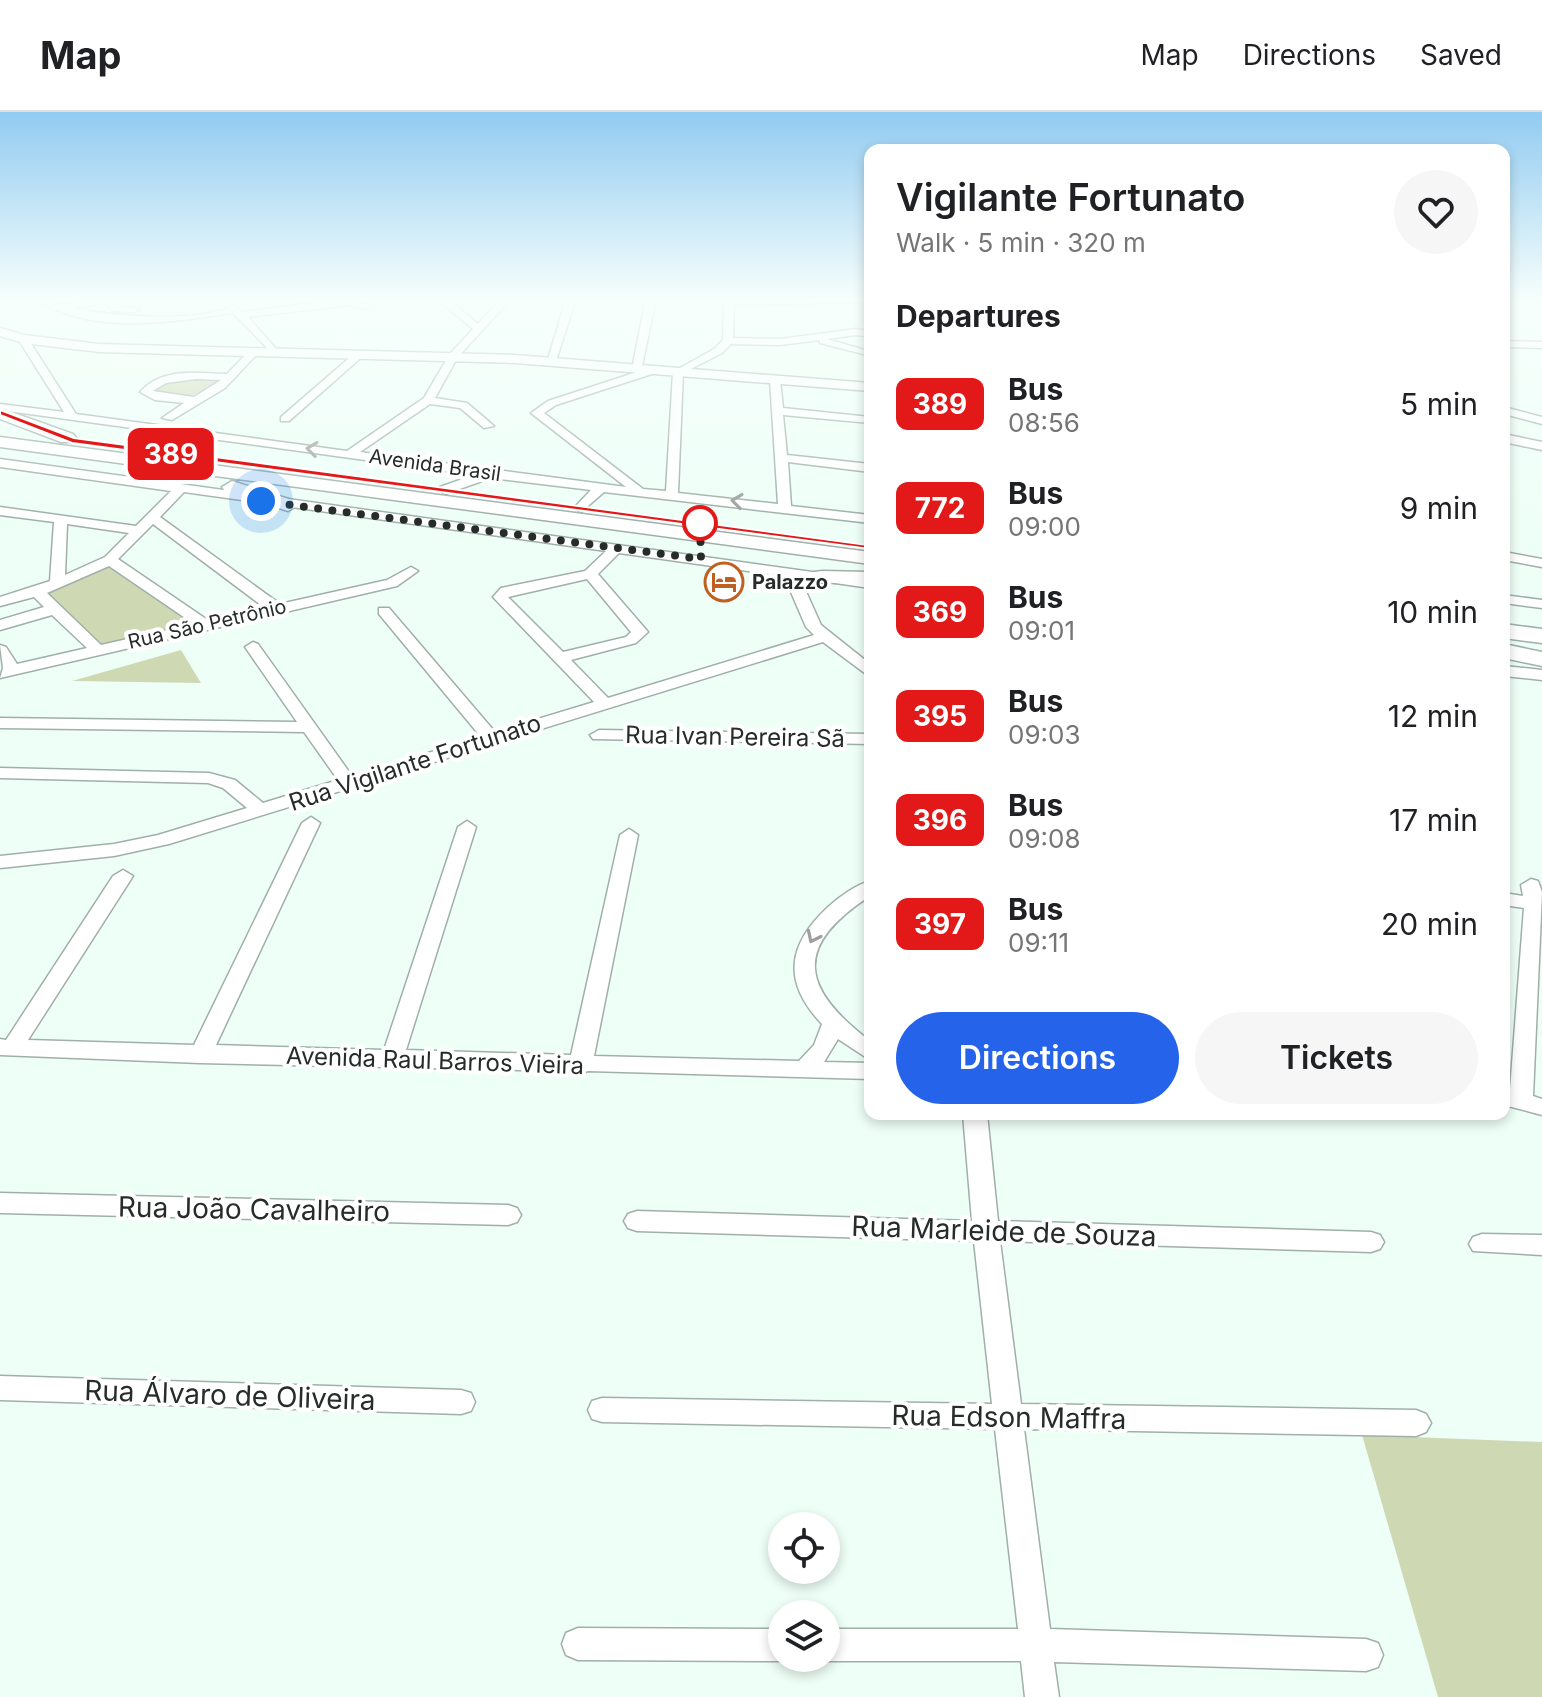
<!DOCTYPE html>
<html lang="en">
<head>
<meta charset="utf-8">
<style>
  body { margin:0; font-family:Inter,sans-serif; background:#f6f6f6; color:#202124; height:100vh; display:flex; flex-direction:column; font-size:30px; white-space:nowrap }
  * { box-sizing:border-box; margin:0 }
  p { font-size:26px; color:#757577 }
  .icon { flex:none; width:44px; height:44px; fill:none; stroke:currentColor; stroke-width:2; stroke-linecap:round; stroke-linejoin:round }
  .map { position:relative; flex:1; overflow:hidden }
  .panel { position:absolute; left:864px; top:32px; width:646px; height:976px; display:flex; flex-direction:column; background:#fff; border-radius:16px; box-shadow:0 4px 12px #0003 }
  .panel>* { flex:none }
  .badge { padding:0 16px; border-radius:12px; font-size:28px; line-height:52px }
  .buttons { position:absolute; left:768px; top:1400px; display:grid; gap:16px }
  .buttons a { display:grid; place-items:center; width:72px; height:72px; border-radius:50%; background:#fff; box-shadow:0 4px 12px #0003; font-size:40px }
  .you { position:absolute; width:40px; height:40px; margin:-20px; border:6px solid #fff; border-radius:50%; background:#1a73e8; box-shadow:0 0 0 12px #1a73e833 }
  .map>.badge { position:absolute; translate:-50% -50%; box-shadow:0 0 0 4px #fff }
  h2 { padding:0 32px; font-size:30px; line-height:72px }
  .round { display:grid; place-items:center; flex:none; width:84px; height:84px; border-radius:42px; background:#f6f6f6 }
  .headline { display:flex; align-items:center; justify-content:space-between; height:136px; padding:0 32px }
  h1 { font-size:38px; font-weight:600; line-height:60px }
  .primary-button { display:flex; gap:16px; margin-top:auto; padding:16px 32px }
  .primary-button a { flex:1; height:92px; border-radius:48px; background:#2563eb; color:#fff; font-size:32px; font-weight:600; line-height:92px; text-align:center }
  .primary-button a+a { background:#f6f6f6; color:#202124 }
  ul { padding:0; list-style:none }
  li { display:flex; align-items:center; gap:24px; height:104px; padding:0 32px }
  li div { flex:1 }
  li b { display:block; font-size:30px }
  li em { font-style:normal }
  li .badge { min-width:88px; font-weight:700; text-align:center }
  header { display:flex; align-items:center; gap:48px; box-sizing:border-box; height:112px; padding:0 40px; background:#fff; border-bottom:2px solid #e0e0e0 }
  header strong { font-size:38px }
  nav { display:flex; gap:44px; margin-inline-start:auto; font-size:28px }
  .map>svg:first-child { display:block }
</style>
</head>
<body>
<header>
<strong>Map</strong>
<nav><a>Map</a><a>Directions</a><a>Saved</a></nav>
</header>
<div class="map">
<svg width="1542" height="1585" viewBox="0 0 1542 1585">
  <rect width="100%" height="100%" fill="#eefff8"/>
  <path fill="#ced9b4" d="M188,266L225,267C200,281 182,293 154,279L160,272Z
    M109,452L194,513L101,536L42,481Z
    M181,538L201,571L72,569Z
    M1362,1323L1542,1330V1585H1438Z"/>
  <g fill="none" stroke-linecap="round" stroke-linejoin="round">
    <defs>
      <path id="minor" d="M36,187L63,192L112,187L116,193L140,197L135,200L113,199L105,191L75,196C109,205 204,211 234,193L243,200L347,187L373,194L368,197L347,193L248,205L279,240L274,243L233,201C172,210 91,224 36,187Z
        M437,187H448L478,212L501,187H511L457,246L435,286L467,291L494,314L484,316L460,296L430,292L360,340L626,375L531,301L548,289L637,260L632,257L646,187H656L641,259L658,256V260L556,293L544,301L643,377L666,379L673,260L714,237L723,228L724,187H870V190L734,193L733,226L780,227L856,217L870,219V225L856,223L827,227L868,239L863,242L820,231V228L780,233L731,232L722,241L683,261L678,381L778,392L770,268L775,265L780,268L783,296L870,305V311L783,303L787,343L870,352V360L788,350L791,394L870,403V411L604,380L581,400L574,396L591,378L491,366L445,382L439,378L440,375L474,363L0,298V292L64,300L18,227L23,224L28,227L76,302L347,339L424,286L449,243L473,217Z
        M566,187H576L556,249L547,251Z
        M1504,229L1542,230V236L1504,235Z
        M250,238L259,240L225,276L172,308L162,306L184,291L155,288L140,280C162,255 197,261 227,262ZM196,267L221,268L194,285L153,279L166,271Z
        M355,241L364,243L289,309H281V305Z
        M1504,295L1542,305V312L1504,302Z
        M1504,322L1542,330V338L1504,330Z
        M0,347L870,468V476L800,466L821,513L870,552V565L823,530L169,732L114,744L0,756V744L114,732L158,723L247,696L223,676L208,671L0,666V656L209,661L235,668L263,691L338,668L304,620L0,616V606L297,610L245,535L253,530L258,532L352,664L481,625L379,502V496H389L495,620L594,590L493,485L501,476L585,459L606,439L184,380L160,405L280,492L387,468L411,455L418,459L397,474L0,566L3,556L0,533L6,535L17,552L87,536L52,503L0,518V508L44,495L34,485L0,494V485L50,469L54,410L0,403V395L136,414L171,379L0,355ZM67,412L129,421L105,445L65,463ZM153,412L265,496L209,509L118,447ZM619,441L784,464L806,515L814,523L608,586L571,548L636,531L648,520L598,462ZM109,454L194,512L101,533L47,481ZM587,467L631,520L626,525L563,540L508,485Z
        M1504,440L1542,447V455L1504,448Z
        M1504,483L1542,488V496L1504,491Z
        M1504,554L1542,558V568L1504,564Z
        M599,618L870,622V632L593,627L590,623Z
        M311,705L320,711L216,933L384,938L458,715L467,709L476,715L406,938L571,943L620,723L629,717L638,723L594,944L799,949L814,933L822,912C782,870 787,833 828,795C839,785 856,773 870,769V784C793,834 800,876 870,929V948L838,927L824,950L870,951V967L588,959L580,962L571,959L200,951L0,943V927L6,928L113,764L123,758L133,764L28,928L194,933L302,711Z
        M1531,767L1538,769L1542,780L1533,984L1542,987V1003L1504,993V977L1510,978L1524,796L1504,793V781L1523,784L1521,773Z
        M963,1002H987L998,1109L1371,1120L1380,1123L1384,1130L1380,1137L1371,1140L1000,1129L1021,1292L1416,1298L1426,1302L1431,1311L1426,1320L1416,1324L1024,1317L1050,1517L1366,1527L1378,1531L1383,1543L1378,1555L1366,1559L1054,1550L1059,1585H1025L1021,1549H826L818,1546H826V1517H1018L995,1317L602,1310L592,1307L588,1298L592,1289L602,1286L992,1292L974,1129L637,1119L628,1116L624,1109L628,1102L637,1099L972,1109Z
        M0,1081L508,1093L517,1096L521,1103L517,1110L508,1113L0,1101Z
        M1482,1122L1542,1123V1143L1473,1139L1469,1132L1473,1125Z
        M0,1264L461,1278L471,1281L475,1290L471,1299L461,1302L0,1288Z
        M578,1516L782,1517V1546H790L782,1549L578,1548L566,1543L562,1532L566,1521Z"/>
      <path id="major" d="M1504,187H1515L1504,195Z
        M0,216L24,223L99,232L515,243L870,271V279L515,251L99,240L23,231L0,224Z"/>
      <path id="highway" d="M0,296L73,322L76,326L73,330H61L0,307Z
        M0,325L870,440V452L0,335Z
        M232,369L295,389L298,393L288,399L225,379L222,375Z
        M822,459L870,460V472L814,470L811,465L814,460Z
        M1504,512L1542,517V531L1504,526Z
        M1504,532L1542,540V554L1504,546Z"/>
    </defs>
    <use href="#minor" stroke="#a0afa9" stroke-width="3"/>
    <use href="#major" stroke="#a0afa9" stroke-width="3"/>
    <use href="#highway" stroke="#a0afa9" stroke-width="3"/>
    <use href="#minor" fill="#fff" fill-rule="evenodd"/>
    <use href="#major" fill="#fff" fill-rule="evenodd"/>
    <use href="#highway" fill="#fff" fill-rule="evenodd"/>
  </g>
  <defs><path id="oneway-chevron" d="M-2-3.5L2.5 0L-2 3.5" fill="none" stroke-width="1.6" stroke-linecap="round" stroke-linejoin="round" transform="scale(2)"/></defs>
  <g stroke="#9da09f">
    <use href="#oneway-chevron" transform="translate(312 337) rotate(-173)"/>
    <use href="#oneway-chevron" transform="translate(737 389) rotate(-173)"/>
    <use href="#oneway-chevron" transform="translate(813 825) rotate(116)"/>
  </g>
  <linearGradient id="sky" x2="0" y2="1"><stop stop-color="#92cbf1"/><stop offset="0.46" stop-color="#f7fffc"/><stop offset="1" stop-color="#f7fffc" stop-opacity="0"/></linearGradient>
  <rect width="1542" height="409" fill="url(#sky)"/>
  <path fill="#e31919" stroke="#fff" stroke-width="2" d="M0,298L74,326L875,434L870,437L72,331L0,303Z"/>
  <g fill="none" stroke-linecap="round" stroke-linejoin="round">
    <path stroke="#262c29" stroke-width="8" stroke-dasharray="0 14.4" d="M261,389L701,447L700,411"/>
  </g>
  <defs>
    <symbol id="hotel-ring" viewBox="-11 -11 22 22"><circle r="9.5" fill="#fff" stroke="#c15f21" stroke-width="1.5"/><path d="M-6-4.5h1.5V1H6V5H4.5V3h-9V5H-6ZM-4 0a1.8 1.8 0 1 1 3.6 0ZM.5 0V-2.5h3Q6-2.5 6 0Z" fill="#c15f21"/></symbol>
  </defs>
  <g fill-rule="evenodd">
    <use href="#hotel-ring" x="702" y="448" width="44" height="44"/>
  </g>
  <circle fill="#fff" stroke="#e31919" stroke-width="4" cx="700" cy="411" r="16"/>
  <g text-anchor="middle" stroke-width="8" stroke-linejoin="round" paint-order="stroke">
    <g font-size="20" fill="#262c29" stroke="#fff">
      <text transform="translate(435 353) rotate(8)" y="7">Avenida Brasil</text>
      <text transform="translate(207 512) rotate(-13)" y="7">Rua São Petrônio</text>
    </g>
    <g font-size="20" font-weight="bold" fill="#262c29" stroke="#fff" text-anchor="start">
      <text x="752" y="477">Palazzo</text>
    </g>
    <g font-size="24" fill="#262c29" stroke="#fff">
      <text transform="translate(735 625) rotate(1)" y="8">Rua Ivan Pereira Sã</text>
      <text transform="translate(415 651) rotate(-18)" y="8">Rua Vigilante Fortunato</text>
      <text transform="translate(435 949) rotate(2)" y="8">Avenida Raul Barros Vieira</text>
    </g>
    <g font-size="28" fill="#262c29" stroke="#fff">
      <text transform="translate(254 1097) rotate(1)" y="10">Rua João Cavalheiro</text>
      <text transform="translate(1004 1119) rotate(2)" y="10">Rua Marleide de Souza</text>
      <text transform="translate(230 1283) rotate(2)" y="10">Rua Álvaro de Oliveira</text>
      <text transform="translate(1009 1305) rotate(1)" y="10">Rua Edson Maffra</text>
    </g>
  </g>
</svg>
<div class="buttons">
<a><svg class="icon" aria-label="locate" viewBox="0 0 24 24"><circle cx="12" cy="12" r="6"/><path d="M12 2v4M12 18v4M2 12h4M18 12h4"/></svg></a>
<a><svg class="icon" aria-label="layers" viewBox="0 0 24 24"><path d="M12 4l9 5-9 5-9-5zM3 14l9 5 9-5"/></svg></a>
</div>
<div class="you" style="left:261px;top:389px"></div>
<b class="badge" style="left:171px;top:342px;background:#e31919;color:#fff">389</b>
<section class="panel">
<div class="headline"><div><h1>Vigilante Fortunato</h1><p>Walk · 5 min · 320 m</p></div><a class="round"><svg class="icon" aria-label="heart" viewBox="0 0 24 24"><path d="M12 20l-8-8c-3-5 5-10 8-4 3-6 11-1 8 4z"/></svg></a></div>
<h2>Departures</h2>
<ul>
<li><span class="badge" style="background:#e31919;color:#fff">389</span><div><b>Bus</b><p>08:56</p></div><em>5 min</em></li>
<li><span class="badge" style="background:#e31919;color:#fff">772</span><div><b>Bus</b><p>09:00</p></div><em>9 min</em></li>
<li><span class="badge" style="background:#e31919;color:#fff">369</span><div><b>Bus</b><p>09:01</p></div><em>10 min</em></li>
<li><span class="badge" style="background:#e31919;color:#fff">395</span><div><b>Bus</b><p>09:03</p></div><em>12 min</em></li>
<li><span class="badge" style="background:#e31919;color:#fff">396</span><div><b>Bus</b><p>09:08</p></div><em>17 min</em></li>
<li><span class="badge" style="background:#e31919;color:#fff">397</span><div><b>Bus</b><p>09:11</p></div><em>20 min</em></li>
</ul>
<div class="primary-button"><a>Directions</a><a>Tickets</a></div>
</section>
</div>
</body>
</html>
